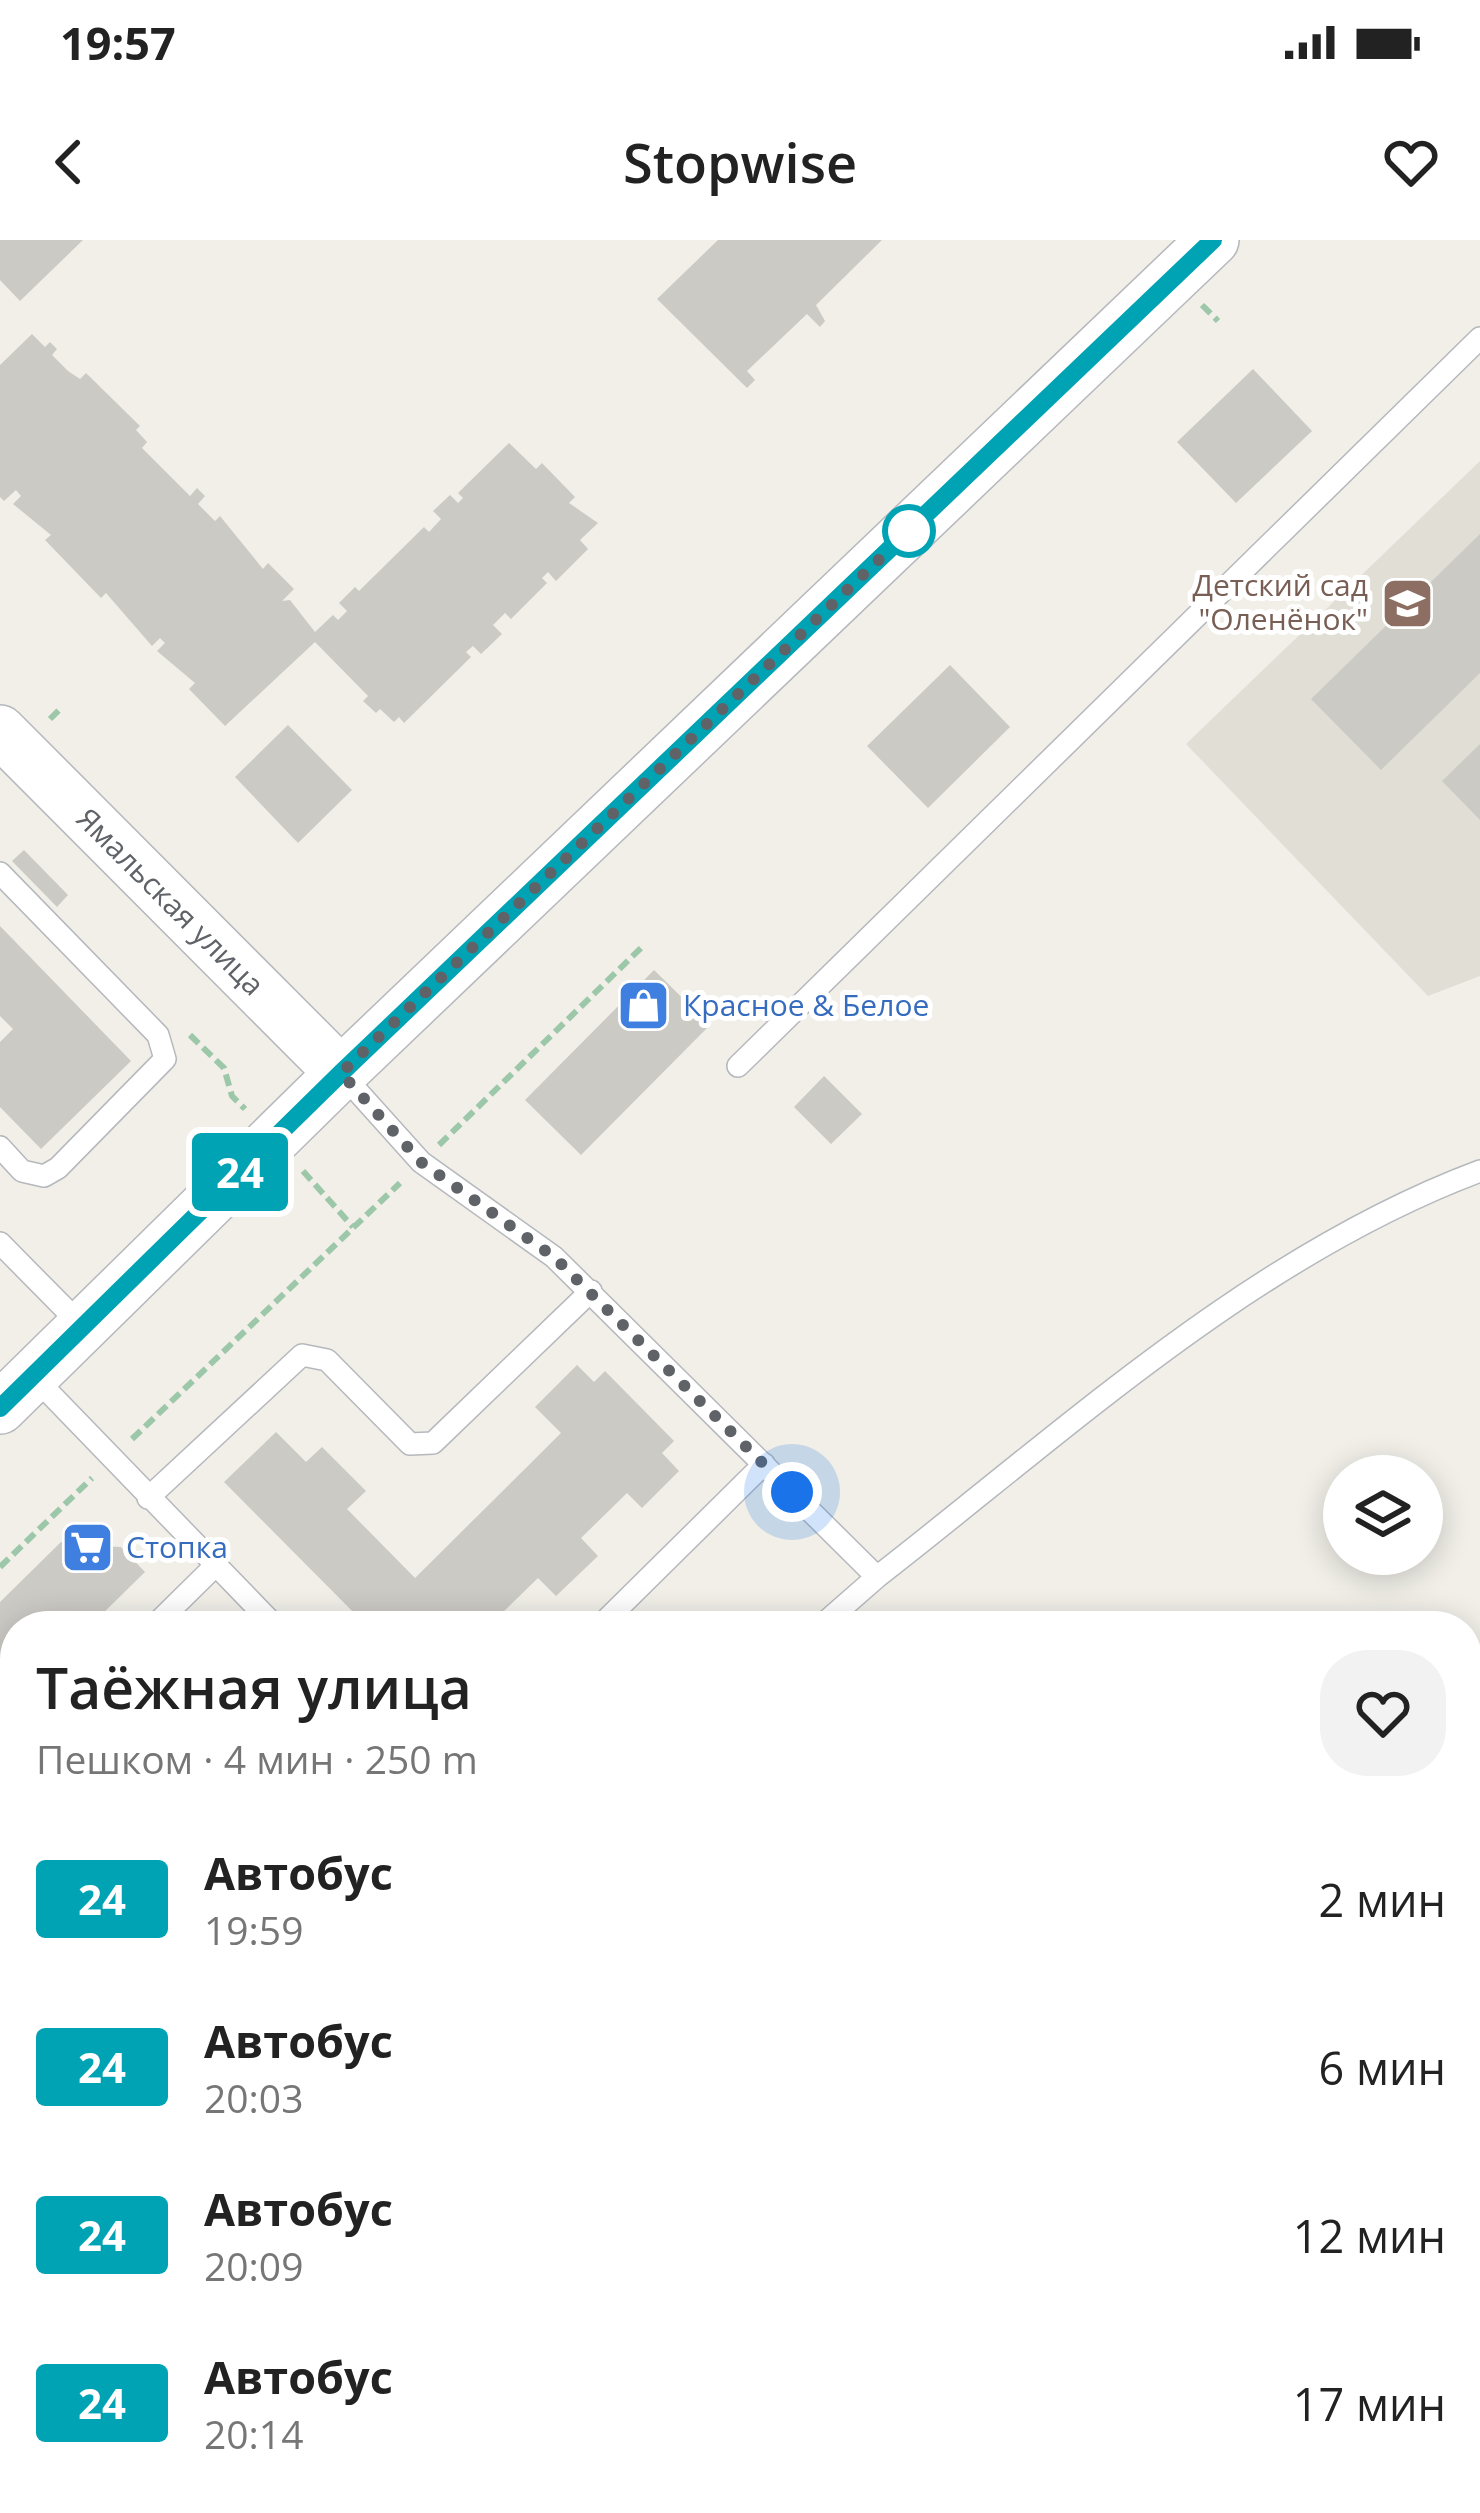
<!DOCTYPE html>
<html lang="ru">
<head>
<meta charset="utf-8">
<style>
  body { margin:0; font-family:"Open Sans",sans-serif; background:#f2f2f2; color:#222; height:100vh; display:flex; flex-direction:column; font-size:45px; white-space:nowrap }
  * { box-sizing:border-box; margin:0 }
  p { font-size:39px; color:#767676 }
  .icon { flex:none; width:66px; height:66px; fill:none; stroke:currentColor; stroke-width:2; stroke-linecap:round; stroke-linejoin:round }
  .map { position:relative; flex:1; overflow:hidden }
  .details { position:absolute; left:0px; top:1371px; width:1482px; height:903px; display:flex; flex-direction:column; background:#fff; border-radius:48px 48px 0 0; box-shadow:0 6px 30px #0003 }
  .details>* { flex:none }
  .badge { padding:0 24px; border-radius:9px; font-size:42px; line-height:78px }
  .controls { position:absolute; left:1323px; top:1215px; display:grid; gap:24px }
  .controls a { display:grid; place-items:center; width:120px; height:120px; border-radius:50%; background:#fff; box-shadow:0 6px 30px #0003; font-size:60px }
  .you { position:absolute; width:60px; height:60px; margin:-30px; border:9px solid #fff; border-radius:50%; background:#1a73e8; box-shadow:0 0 0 18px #1a73e833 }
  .map>.badge { position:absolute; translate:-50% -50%; box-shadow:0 0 0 6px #fff }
  .round { display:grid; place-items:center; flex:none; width:126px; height:126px; border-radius:48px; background:#f2f2f2 }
  .overview { display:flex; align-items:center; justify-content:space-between; height:204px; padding:0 36px }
  h1 { font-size:57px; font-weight:600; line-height:90px }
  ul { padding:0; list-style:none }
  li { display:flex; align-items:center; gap:36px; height:168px; padding:0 36px }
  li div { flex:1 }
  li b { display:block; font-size:45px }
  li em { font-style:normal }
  li .badge { min-width:132px; font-weight:700; text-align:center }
  .status { display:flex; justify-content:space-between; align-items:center; height:84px; padding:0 60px; background:#fff; direction:ltr }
  .status svg { height:33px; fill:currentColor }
  header { display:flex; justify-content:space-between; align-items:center; height:156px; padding:0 36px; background:#fff; font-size:54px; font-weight:600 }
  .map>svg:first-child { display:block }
</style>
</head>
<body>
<div class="status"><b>19:57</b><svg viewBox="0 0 49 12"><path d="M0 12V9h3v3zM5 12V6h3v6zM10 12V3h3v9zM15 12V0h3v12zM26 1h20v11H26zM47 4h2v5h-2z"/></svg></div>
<header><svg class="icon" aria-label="back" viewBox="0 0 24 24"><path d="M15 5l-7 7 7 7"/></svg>Stopwise<svg class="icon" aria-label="heart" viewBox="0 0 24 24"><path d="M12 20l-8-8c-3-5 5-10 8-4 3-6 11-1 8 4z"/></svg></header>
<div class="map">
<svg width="1480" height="2273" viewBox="0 0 1480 2273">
  <defs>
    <pattern id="forest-firs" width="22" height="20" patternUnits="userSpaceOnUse" patternTransform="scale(3)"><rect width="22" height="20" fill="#c5e8c5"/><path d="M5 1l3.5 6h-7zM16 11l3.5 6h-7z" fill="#a3c0a4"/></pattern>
  </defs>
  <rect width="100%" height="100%" fill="#f1efe8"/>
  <path fill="#e1ded6" d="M1480,221V736L1428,756L1186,504Z"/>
  <path fill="#c5e8c5" d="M353,2259H391L405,2273H339Z"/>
  <path fill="url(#forest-firs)" d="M1480,1714V2273H1135L1141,2259H1467V1735Z"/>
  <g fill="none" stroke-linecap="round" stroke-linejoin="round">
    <path stroke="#aadaff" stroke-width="66" d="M1467,1631L1480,1612
      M1001,2273L1009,2259"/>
  </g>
  <path fill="#cccac5" d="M0,0H83L20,61L0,40Z
    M718,0H882L816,65L825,81L820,87L807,74L747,131L755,140L747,148L657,59Z
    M32,94L45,107L50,102L57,109L52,115L68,131L80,139L86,133L140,186L136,190L147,202L142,208L190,256L197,248L205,256L198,264L215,281L220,276L263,329L268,323L294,349L282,361L290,360L315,392L333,375L338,380L347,371L339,363L355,347L359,351L424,287L429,292L441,279L433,271L450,255L458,263L463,258L458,253L509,203L536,229L542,223L575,257L569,263L598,283L580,300L588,309L556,341L548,332L542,338L547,343L511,379L505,373L493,385L502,394L481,414L473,406L466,412L471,417L404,483L399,477L394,482L380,469L376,473L363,461L368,456L315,402L225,486L189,449L195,443L157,411L165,403L160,398L152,406L106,353L101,358L45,300L51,295L13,264L21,256L16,250L4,261L0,257V125Z
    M1253,129L1312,191L1236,263L1177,202Z
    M1480,294V433L1381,530L1311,459Z
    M950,425L1010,487L928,568L867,506Z
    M288,485L352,550L298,603L235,537Z
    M1480,504V580L1442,541Z
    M24,610L68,655L57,667L12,621Z
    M0,686L131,821L41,909L0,867V802L13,789L0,776Z
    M654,730L710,785L581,915L525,860Z
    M824,836L862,874L831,904L794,867Z
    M577,1125L594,1142L605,1131L674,1201L662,1213L679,1231L642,1268L627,1253L581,1298L598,1316L556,1356L538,1338L496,1379L503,1386H367L224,1242L276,1192L306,1222L322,1207L366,1251L347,1269L415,1338L561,1193L535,1167Z
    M86,1298L99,1306L121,1307L145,1332L90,1386H15V1459L0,1474V1362L61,1302Z
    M0,1918L15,1933V1995L0,2010Z"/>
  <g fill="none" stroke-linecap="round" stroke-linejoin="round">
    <defs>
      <path id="service" d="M0,633L158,795L165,819L58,928L44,936L22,931L0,907
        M738,826L1480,98
        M341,833L421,922L554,1017L877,1337C1065,1191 1253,1016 1480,931
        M0,1003L81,1085
        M33,1136L275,1386
        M148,1258L302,1115L327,1120L410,1204L433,1203L591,1051
        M154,1386L215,1326
        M600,1386L764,1224
        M821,1386L877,1337
        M0,1536L15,1521
        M314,2273L327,2259"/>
      <path id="minor" d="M0,1788L15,1803
        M0,2077L15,2061
        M0,2181L15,2231
        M19,2259L20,2273"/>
      <path id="tertiary" d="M0,491L341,833
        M0,1168L341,833L1213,0"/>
    </defs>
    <use href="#service" stroke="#b5b8bc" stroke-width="24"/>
    <use href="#minor" stroke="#b5b8bc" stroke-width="45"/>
    <use href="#tertiary" stroke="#b5b8bc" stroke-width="54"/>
    <path stroke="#9cc7a9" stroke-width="6" stroke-dasharray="12 6" stroke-linecap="butt" d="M1202,65L1218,81
      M50,479L62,467
      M190,795L224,828L232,856L245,869
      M439,905L643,706
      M303,931L353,987
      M132,1199L400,943
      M0,1327L92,1238"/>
    <use href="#service" stroke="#fff" stroke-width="21"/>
    <use href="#minor" stroke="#fff" stroke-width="42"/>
    <use href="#tertiary" stroke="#fff" stroke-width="51"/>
  </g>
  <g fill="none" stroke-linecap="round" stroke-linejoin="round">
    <defs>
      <path id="line" d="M0,1168L341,833L1213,0"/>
    </defs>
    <use href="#line" stroke="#fff" stroke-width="27"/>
    <use href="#line" stroke="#00a3b4" stroke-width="18"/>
    <path stroke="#5f6368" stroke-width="12" stroke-dasharray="0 21.6" d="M792,1252L554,1017L421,922L341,833L909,291"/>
  </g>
  <defs>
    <symbol id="school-square" viewBox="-11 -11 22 22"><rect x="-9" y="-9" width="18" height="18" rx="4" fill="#8d6e63" stroke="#fff"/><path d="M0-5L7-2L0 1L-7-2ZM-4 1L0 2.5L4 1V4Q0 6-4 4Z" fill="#fff"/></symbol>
    <symbol id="shop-square" viewBox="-11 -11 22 22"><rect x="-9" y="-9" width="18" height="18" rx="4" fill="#3f7fe0" stroke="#fff"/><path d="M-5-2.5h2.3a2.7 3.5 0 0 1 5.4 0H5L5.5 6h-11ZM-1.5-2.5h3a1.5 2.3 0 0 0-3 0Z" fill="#fff"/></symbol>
    <symbol id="supermarket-square" viewBox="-11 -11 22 22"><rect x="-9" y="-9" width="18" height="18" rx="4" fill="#3f7fe0" stroke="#fff"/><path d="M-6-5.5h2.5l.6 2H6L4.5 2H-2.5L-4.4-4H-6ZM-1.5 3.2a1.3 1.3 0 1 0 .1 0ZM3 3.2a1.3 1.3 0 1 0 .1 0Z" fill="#fff"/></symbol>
  </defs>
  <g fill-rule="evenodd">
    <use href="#school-square" x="1378" y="334" width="59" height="59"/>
    <use href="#shop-square" x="614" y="736" width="59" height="59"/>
    <use href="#supermarket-square" x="58" y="1278" width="59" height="59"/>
  </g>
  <circle fill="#fff" stroke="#00a3b4" stroke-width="6" cx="909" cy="291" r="24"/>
  <g text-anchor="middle" stroke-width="10" stroke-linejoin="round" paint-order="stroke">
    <g font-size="30" fill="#785e54" stroke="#fff" text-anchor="end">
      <text x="1368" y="356">Детский сад<tspan x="1368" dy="34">"Оленёнок"</tspan></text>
    </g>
    <g font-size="30" fill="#5f6368" stroke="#fff">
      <text transform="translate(170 662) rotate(45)" y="10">Ямальская улица</text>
    </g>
    <g font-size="30" fill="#366cbe" stroke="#fff" text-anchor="start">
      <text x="683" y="776">Красное &amp; Белое</text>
      <text x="126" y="1318">Стопка</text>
    </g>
  </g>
</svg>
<div class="controls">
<a><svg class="icon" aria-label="layers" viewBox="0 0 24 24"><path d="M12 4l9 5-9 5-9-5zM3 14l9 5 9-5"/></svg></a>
</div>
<div class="you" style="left:792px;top:1252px"></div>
<b class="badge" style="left:240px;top:932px;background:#00a3b4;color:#fff">24</b>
<section class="details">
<div class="overview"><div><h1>Таёжная улица</h1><p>Пешком · 4 мин · 250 m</p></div><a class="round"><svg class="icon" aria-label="heart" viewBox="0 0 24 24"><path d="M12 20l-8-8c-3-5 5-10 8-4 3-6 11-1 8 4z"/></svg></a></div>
<ul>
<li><span class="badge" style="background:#00a3b4;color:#fff">24</span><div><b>Автобус</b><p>19:59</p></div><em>2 мин</em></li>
<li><span class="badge" style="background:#00a3b4;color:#fff">24</span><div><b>Автобус</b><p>20:03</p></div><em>6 мин</em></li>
<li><span class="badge" style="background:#00a3b4;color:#fff">24</span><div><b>Автобус</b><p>20:09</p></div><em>12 мин</em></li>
<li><span class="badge" style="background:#00a3b4;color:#fff">24</span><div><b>Автобус</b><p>20:14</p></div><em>17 мин</em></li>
</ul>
</section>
</div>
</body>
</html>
